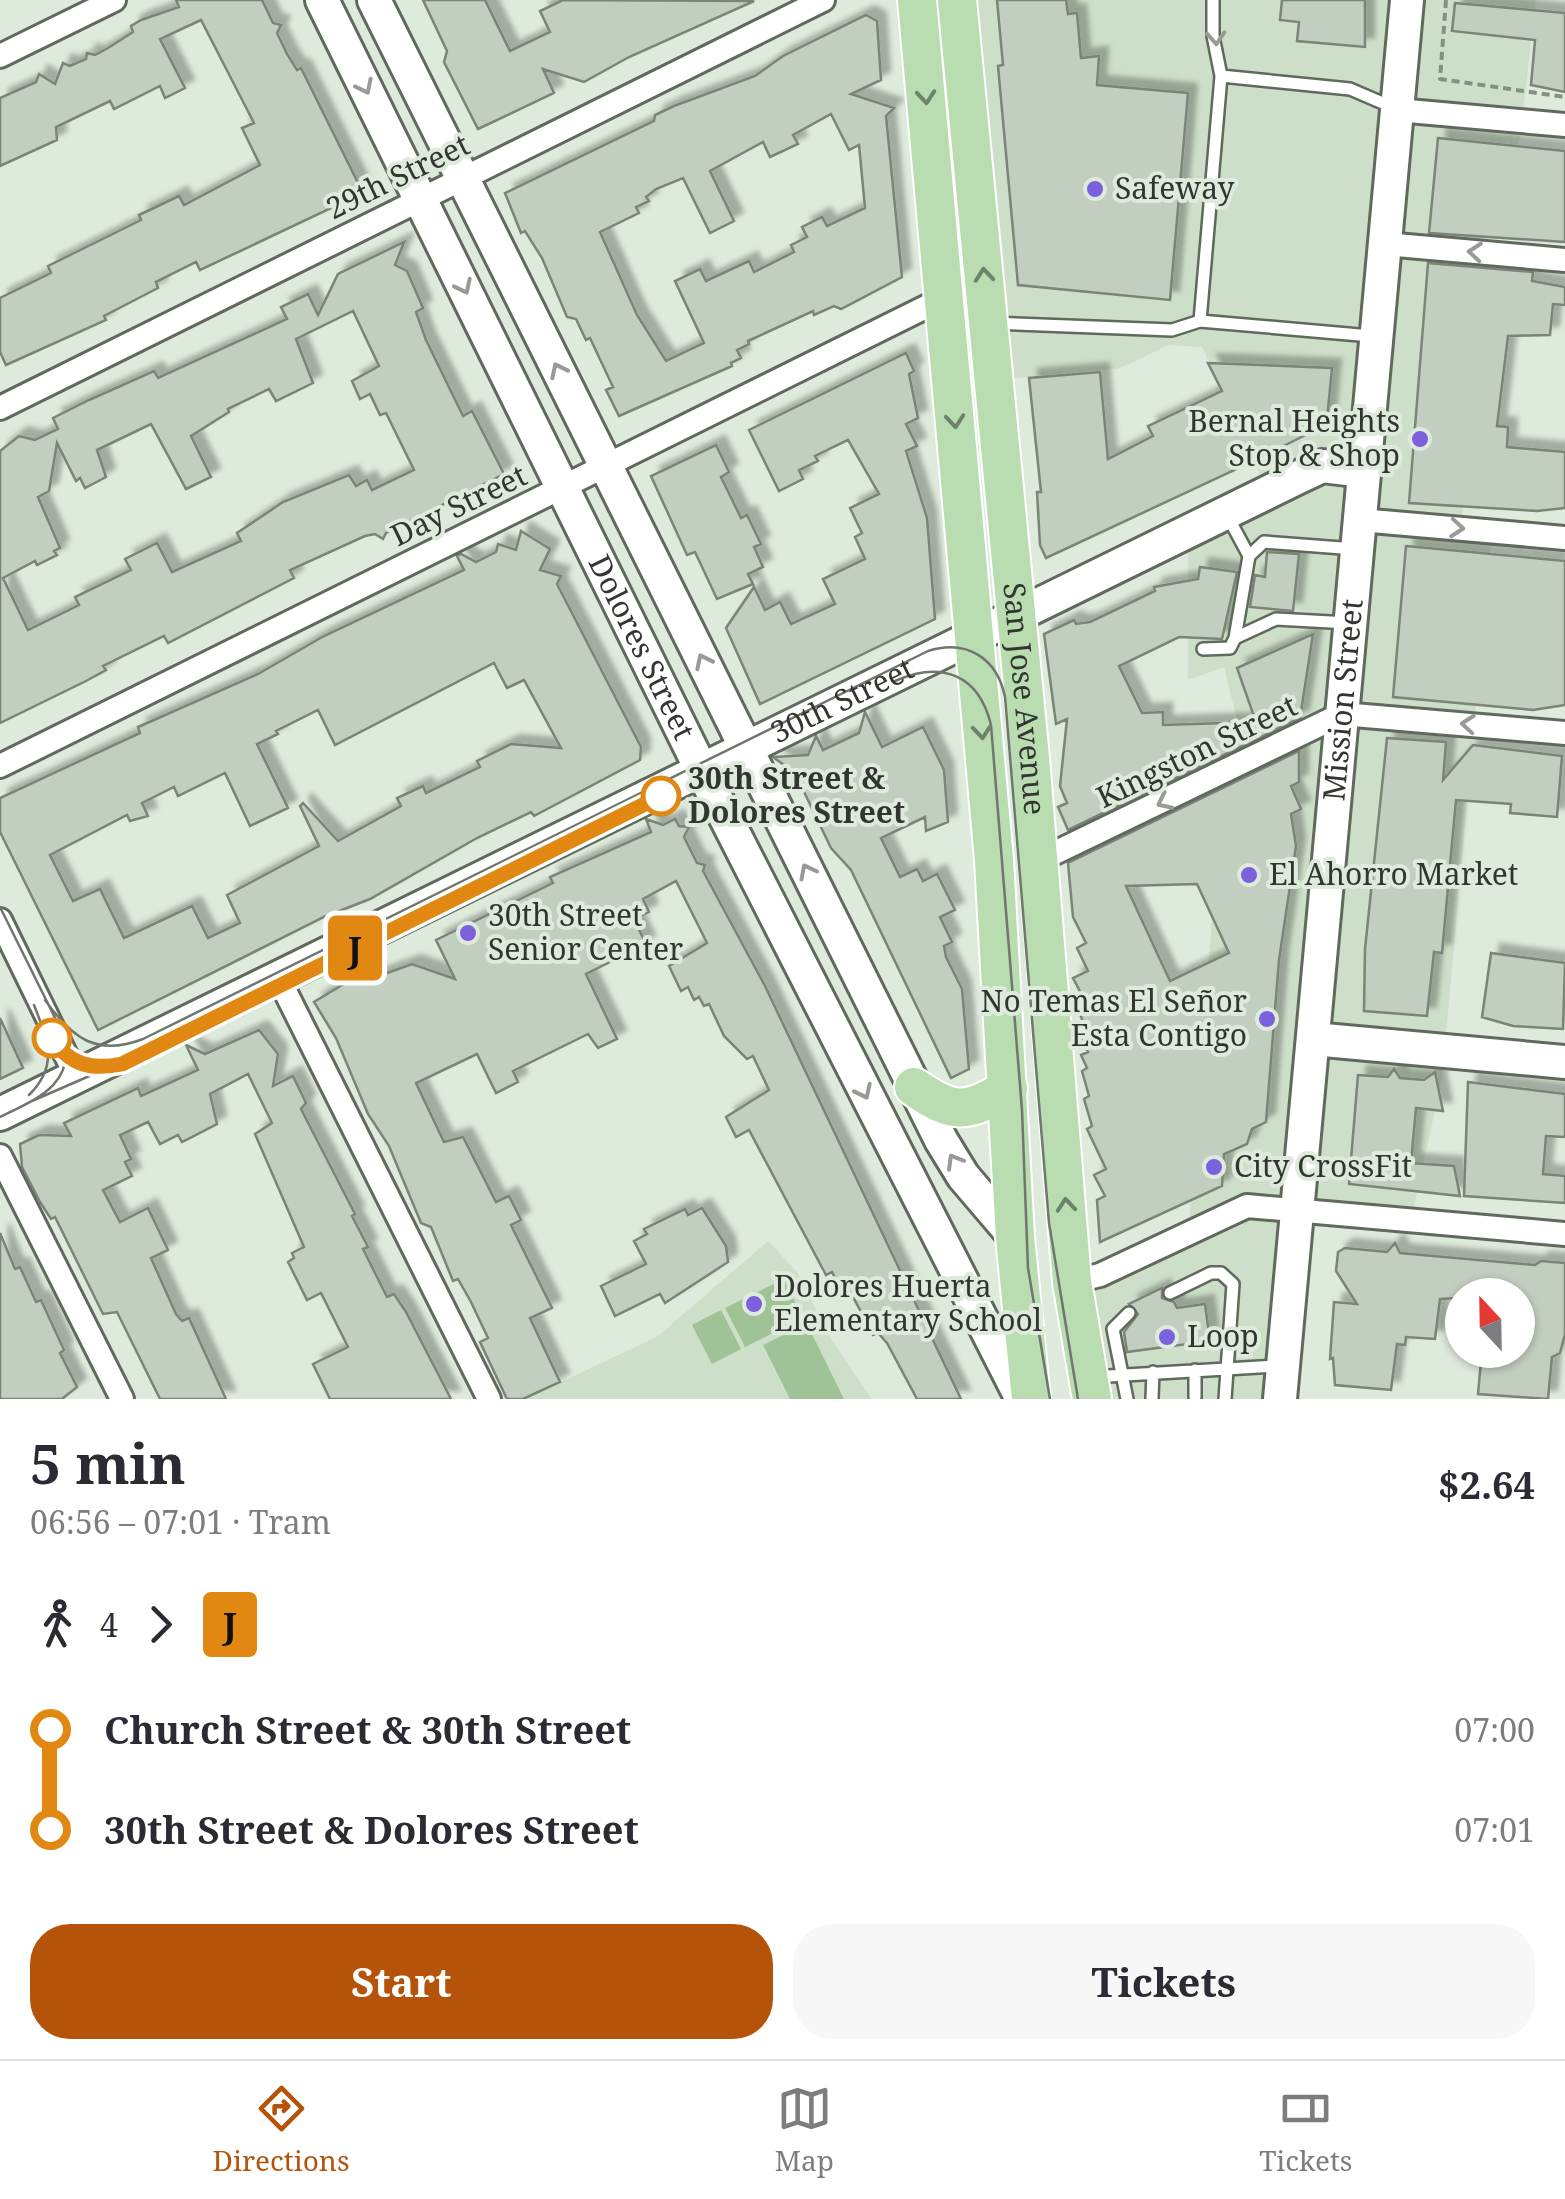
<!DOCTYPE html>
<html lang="en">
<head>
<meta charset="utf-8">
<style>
  body { margin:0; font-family:"Noto Serif",serif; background:#f7f7f7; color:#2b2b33; height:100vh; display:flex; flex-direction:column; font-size:38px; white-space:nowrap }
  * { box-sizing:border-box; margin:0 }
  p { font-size:32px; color:#7c7c81 }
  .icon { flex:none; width:55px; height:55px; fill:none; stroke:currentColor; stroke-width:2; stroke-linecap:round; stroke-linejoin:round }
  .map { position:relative; height:1399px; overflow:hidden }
  .side { display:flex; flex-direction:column; background:#fff; flex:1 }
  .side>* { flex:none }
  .badge { padding:0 20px; border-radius:8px; font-size:35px; line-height:65px }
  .needle { width:65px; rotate:338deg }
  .tools { position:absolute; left:1445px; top:1278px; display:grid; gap:20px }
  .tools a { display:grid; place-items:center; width:90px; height:90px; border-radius:50%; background:#fff; box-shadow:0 2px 8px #0004; font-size:50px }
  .map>.badge { position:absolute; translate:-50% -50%; box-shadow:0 0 0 5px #fff }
  .legs { display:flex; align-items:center; gap:15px; height:110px; padding:0 30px; font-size:32px }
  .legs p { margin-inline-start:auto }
  .summary { display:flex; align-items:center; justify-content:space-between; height:170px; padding:0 30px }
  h1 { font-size:55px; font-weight:700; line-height:75px }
  .button { display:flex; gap:20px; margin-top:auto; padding:20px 30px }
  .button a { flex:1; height:115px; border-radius:40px; background:#b45309; color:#fff; font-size:40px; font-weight:700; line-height:115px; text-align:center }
  .button a+a { background:#f7f7f7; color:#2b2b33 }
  ul { padding:0 30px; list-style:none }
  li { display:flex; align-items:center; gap:35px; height:100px; font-size:38px }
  li i { display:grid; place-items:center; width:15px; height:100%; margin:0 12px; background:currentColor }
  li i::after { content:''; width:25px; height:25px; margin:-12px; border:8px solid; border-radius:50%; background:#fff }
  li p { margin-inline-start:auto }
  li:first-child i { background:linear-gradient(#0000 50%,currentColor 0) }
  li:last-child i { background:linear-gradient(currentColor 50%,#0000 0) }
  .dock { display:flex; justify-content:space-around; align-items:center; height:140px; border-top:2px solid #e1e1e2; background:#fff; font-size:28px; color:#7c7c81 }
  .dock a { display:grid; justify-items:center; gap:5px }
  .dock .on { color:#b45309 }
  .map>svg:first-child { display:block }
</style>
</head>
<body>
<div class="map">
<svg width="1565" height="1399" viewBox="0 0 1565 1399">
  <defs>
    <filter id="shadow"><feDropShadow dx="9" dy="-9" stdDeviation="2.5" flood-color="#0004"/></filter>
  </defs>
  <rect width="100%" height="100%" fill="#deeadb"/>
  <path fill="#cedfc9" d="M957,0H1536L1520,138L1480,244L1462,517H1493L1442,1078L1411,1220L1297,1209L1279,1399H1094L1075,1295L1188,1237L1223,774L1245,753L1224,667L1188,680V532L1263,495L1256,460L1202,347L1169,345L1118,369L992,380Z
    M768,1241L797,1272L831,1339L872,1399H526L658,1336Z"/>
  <path fill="#9fc396" d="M784,1279L803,1318L745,1347L725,1308Z
    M721,1310L741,1349L712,1364L692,1325Z
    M806,1324H807L844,1399H790L763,1345Z"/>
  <path fill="#c2cebf" stroke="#7a8577" stroke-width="2.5" fill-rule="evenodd" filter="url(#shadow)" d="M176,0H262L273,23L281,25L277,33L287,54L297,70L301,68L363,193L200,270L196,262L156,282L158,288L104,316L106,320L6,365L0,352V298L51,273L48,266L141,220L139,215L179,196L184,205L260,165L242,128L254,123L201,20L160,39L185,88L165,98L160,86L114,109L110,101L56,127L57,140L0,166V98L36,82L39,74L55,84L63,63L70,66L86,59L87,53L95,55L108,48L133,32L131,26L141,20L179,7Z
    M423,0H485L510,51L550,32L540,11L563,0L754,1L629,57L584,82L543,69L554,93L478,129L444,62L447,51Z
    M997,0H1066L1068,14L1077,13L1081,58L1099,56L1097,85L1188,93L1170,300L1018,285L998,66L1003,65Z
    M1282,0H1365V47L1297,41L1299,22L1280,20Z
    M1455,3L1565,13V92L1531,85L1535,40L1452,31Z
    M866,15L877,21L881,80L851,94L894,108L886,116L902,277L841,309L834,306L814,315L813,311L748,341L749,344L737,350L741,358L731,363L732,366L619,416L606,390L613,387L590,338L586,340L576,319L567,317L542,258L525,231L521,233L505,193L654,121L655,115L674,106L755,76L783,56ZM831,114L849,150L859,145L865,208L827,226L822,217L802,227L807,237L791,245L794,252L754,272L749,261L706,281L700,269L675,281L704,343L666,361L637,315L600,232L639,213L636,207L649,201L646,197L656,189L683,178L710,233L734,221L710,171L763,142L770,157L798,144L793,135Z
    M1438,138L1565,151V242L1429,233Z
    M404,242L395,265L407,271L423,308L416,312L426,340L463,416L472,411L504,474L386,533L383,539L375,534L365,536L290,570L294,578L168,643L164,636L103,666L106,670L86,681L0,723V451L19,436L35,440L58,429L53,418L89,400L154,371L158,378L287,319L281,307L308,294L318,315L338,274ZM353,311L379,366L352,381L360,399L370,394L380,415L386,413L414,470L372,490L367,480L356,486L349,475L283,502L237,533L241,541L172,572L157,543L125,559L131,570L75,597L79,605L28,630L3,578L35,561L37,565L57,555L54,551L60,548L38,497L49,491L57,443L76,481L80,478L85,488L106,477L97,450L151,424L186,489L211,477L191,436L229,412L228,409L269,389L276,401L313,383L296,339Z
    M1428,263L1533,272L1532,281L1565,287V305L1553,304L1550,335L1508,336L1497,426L1508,427L1507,447L1565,452V508L1537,511L1409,503Z
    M906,353L914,371L909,374L918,418L906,424L917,446L906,451L927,518L935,619L760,704L726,628L754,587L765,610L780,602L791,624L835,604L823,579L865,559L855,537L862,533L850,508L879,494L848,440L815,456L818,461L799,470L803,479L779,491L749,430Z
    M1208,363L1332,368L1327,419L1321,427L1256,460L1046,558L1040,545L1037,492H1041L1029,378L1100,372L1108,459L1153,436L1148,426L1222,391Z
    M716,445L729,472L721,477L741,518L747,515L761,544L754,547L763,567L748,574L753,584L717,599L695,552L687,555L651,476Z
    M521,531L550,549L540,570L561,576L557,584L641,747L640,760L534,816L531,812L477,838L370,899L324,917L98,1030L0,832V798L140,733L138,727L258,674L324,636L464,570L457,556L461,554L476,562L496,552L498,544L516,550ZM494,663L507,688L524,680L561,748L511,744L477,761L480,767L426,793L423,786L397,798L401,806L338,841L303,803L300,806L319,846L227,895L240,923L208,938L192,906L124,938L100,889L73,901L50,855L127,815L130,821L148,816L142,803L174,787L178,796L225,773L250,826L288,808L257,744L278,734L276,731L318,710L335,745Z
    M1406,546L1565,561V705L1533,710L1393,697Z
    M1267,552L1299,554L1293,611L1250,607L1255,575L1265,577Z
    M1200,567L1237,572L1222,639L1179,637L1119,666L1142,713L1163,712V725L1256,722L1237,668L1313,634L1300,718L1068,830L1058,807L1067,803L1060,786L1067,719L1056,724L1044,634L1074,620L1076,624L1090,622L1155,591L1154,587L1198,579Z
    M865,712L882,747L923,727L944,770L948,822L926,831L925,817L881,838L900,877L917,869L923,881L937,874L955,910L940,917L952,942L944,946L946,957L962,989L969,1069L951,1078L851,870L831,848L795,773L773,757L808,755L816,736L823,750L859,733Z
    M1387,738L1446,742L1443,780L1473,745L1562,756L1557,817L1510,813L1511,804L1456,800L1442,953L1434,952L1427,1016L1364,1011L1365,949Z
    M1299,751V782L1291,786L1301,809L1291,814L1296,846L1279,960L1266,1122L1252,1129L1247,1144L1224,1154L1222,1186L1100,1242L1097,1200L1105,1196L1094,1175L1106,1169L1087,1129L1092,1126L1084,1099L1089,1096L1082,1071L1087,1068L1081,1055L1088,1052L1080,1035L1086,1032L1077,1004L1084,999L1073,978L1088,971L1077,948L1086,943L1073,917L1068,863ZM1197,884L1229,953L1170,981L1126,886Z
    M646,819L663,825L675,819L679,826L689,827L684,837L697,863L705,865L703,871L765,986L961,1399H917L887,1343L878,1333L873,1335L851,1293L844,1297L832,1272L826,1275L749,1130L736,1137L726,1117L769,1090L753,1056L747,1059L724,1036L709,1004L704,1006L699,997L694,1000L688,987L681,991L669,966L707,943L676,881L643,899L649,912L634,919L646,944L586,974L617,1039L598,1048L588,1034L513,1071L518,1082L496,1093L477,1054L416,1083L444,1142L463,1137L496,1202L509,1196L521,1220L511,1225L552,1308L530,1318L560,1382L523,1399H507L480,1342L488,1338L471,1302L458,1279L453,1281L431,1227L421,1223L389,1146L368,1114L336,1038L314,1002L357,976L365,981L412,964L455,979L436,940L553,883L550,877L651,832Z
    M1491,953L1565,963L1563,1029L1513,1026L1482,1017Z
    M0,1018L23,1068L0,1079Z
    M259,1030L278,1054L273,1086L293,1076L306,1103L301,1109L355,1214L352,1216L368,1247L363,1249L387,1297L394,1294L406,1312L451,1399H330L313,1364L348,1347L321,1293L307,1300L288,1262L294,1258L292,1253L304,1247L255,1134L272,1123L248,1074L210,1094L217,1124L182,1142L178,1135L160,1144L148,1122L120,1135L131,1159L125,1162L132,1176L103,1190L120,1222L148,1208L168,1250L151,1258L176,1314L182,1321L189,1318L226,1399H160L117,1312L103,1314L55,1217L51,1219L40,1202L22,1167L20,1144L39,1135L71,1136L64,1123L138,1088L141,1096L198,1070L186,1045L205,1054Z
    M1394,1069L1400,1078L1424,1080L1435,1072L1443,1111L1416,1108L1411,1163L1454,1166L1460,1196L1349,1184L1358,1075L1388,1077Z
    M1468,1082L1565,1094V1137L1546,1136L1543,1174L1565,1176V1203L1464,1196Z
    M702,1208L726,1246L728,1262L665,1303L660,1294L615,1316L601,1286L646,1264L634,1241L647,1234L644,1229L685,1209L688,1215Z
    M0,1233L15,1269L20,1267L36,1302L41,1300L64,1350L60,1353L77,1387L62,1399H0Z
    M1395,1243L1400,1253L1535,1265L1541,1261L1565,1263V1334L1560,1353L1552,1357L1548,1399L1478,1394L1482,1350H1518V1295L1440,1299L1435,1339L1406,1337L1405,1345L1397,1344L1391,1390L1335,1385L1333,1358L1330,1359L1334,1302L1357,1304L1336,1271L1338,1252L1345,1248L1387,1252Z
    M1162,1288V1298L1174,1302L1177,1308L1205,1304L1210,1341L1127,1352L1124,1332L1138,1314L1129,1304Z"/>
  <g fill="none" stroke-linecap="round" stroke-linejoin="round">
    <defs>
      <path id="lane" d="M1213,0V36L1221,76
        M1200,321L1221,76L1350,89L1392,107
        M992,323L1172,330L1200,321L1371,336
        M1228,517L1249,556L1235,638L1276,619L1349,623
        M1249,556L1264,542L1355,549
        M1203,649L1230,648L1235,638
        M1170,1293L1211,1273H1221L1233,1284L1225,1399
        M1195,1370V1397
        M1092,1377L1278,1366
        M1152,1398L1153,1372
        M1127,1399L1113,1329L1129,1313"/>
      <path id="street" d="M0,56L114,0
        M1397,110L1565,125
        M1385,244L1565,260
        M0,408L823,0
        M1360,520L1565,538
        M0,766L944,298
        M1038,861L1342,714L1565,733
        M0,920L76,1076
        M279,979L489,1399
        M0,1156L122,1399
        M1072,1282L1100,1275L1247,1206L1565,1234"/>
      <g id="secondary">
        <path id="s1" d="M322,0L704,775L1022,1399"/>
        <path d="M374,0L941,1140L963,1176L1015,1237"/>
        <path d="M1313,1039L1565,1062"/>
        <path id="s2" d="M0,1114L1297,478L1322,466L1364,471"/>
        <path id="s3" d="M1280,1399L1407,0"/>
      </g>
      <g id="primary">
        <path d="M917,0L994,860L1015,1237L1031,1399"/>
        <path id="s4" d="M957,0L1030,758L1072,1282L1092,1399"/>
        <path d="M914,1087C954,1115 966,1113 1008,1089"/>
      </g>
    </defs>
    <use href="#lane" stroke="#5f695c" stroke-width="16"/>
    <use href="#street" stroke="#5f695c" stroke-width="28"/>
    <use href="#secondary" stroke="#5f695c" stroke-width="38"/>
    <use href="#primary" stroke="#fff" stroke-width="42"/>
    <path stroke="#868f84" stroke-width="4" stroke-dasharray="8 5" stroke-linecap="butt" d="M1446,0L1440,79L1565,97"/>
    <use href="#lane" stroke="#fff" stroke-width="11"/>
    <use href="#street" stroke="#fff" stroke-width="22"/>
    <use href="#secondary" stroke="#fff" stroke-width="32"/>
    <use href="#primary" stroke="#b9dcb0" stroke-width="38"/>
    <path stroke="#6f766d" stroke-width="2.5" d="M895,681C942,660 979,675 991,725L1022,1110L1028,1268L1050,1399
      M0,907L63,1034C78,1083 37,1099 0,1117
      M45,1000C72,1038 96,1057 143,1039L928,651C967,639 997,658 1005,697L1049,1223L1078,1399
      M29,1095C59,1065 48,1041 34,1005
      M32,1101L156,1047"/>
  </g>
  <defs><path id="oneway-chevron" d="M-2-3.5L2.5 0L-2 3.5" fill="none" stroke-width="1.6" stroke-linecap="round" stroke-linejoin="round" transform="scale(2.5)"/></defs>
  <g stroke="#989a98">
    <use href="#oneway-chevron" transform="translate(1216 38) rotate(86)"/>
    <use href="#oneway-chevron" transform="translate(365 87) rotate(64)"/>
    <use href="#oneway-chevron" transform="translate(1475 252) rotate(-175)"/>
    <use href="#oneway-chevron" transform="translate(464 287) rotate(64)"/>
    <use href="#oneway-chevron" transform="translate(558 370) rotate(-116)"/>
    <use href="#oneway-chevron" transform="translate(1457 528) rotate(5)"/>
    <use href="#oneway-chevron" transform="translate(703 661) rotate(-116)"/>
    <use href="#oneway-chevron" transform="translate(1468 724) rotate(-175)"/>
    <use href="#oneway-chevron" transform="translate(1164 802) rotate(154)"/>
    <use href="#oneway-chevron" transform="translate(807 871) rotate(-117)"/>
    <use href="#oneway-chevron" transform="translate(864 1092) rotate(64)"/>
    <use href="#oneway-chevron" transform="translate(954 1161) rotate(-121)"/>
  </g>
  <g stroke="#6e816a">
    <use href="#oneway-chevron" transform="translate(926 97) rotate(85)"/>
    <use href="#oneway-chevron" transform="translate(984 275) rotate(-95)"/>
    <use href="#oneway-chevron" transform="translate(955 421) rotate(85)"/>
    <use href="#oneway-chevron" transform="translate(982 732) rotate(85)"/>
    <use href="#oneway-chevron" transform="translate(1066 1205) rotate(-95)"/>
  </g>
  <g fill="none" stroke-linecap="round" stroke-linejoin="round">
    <defs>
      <path id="line-1" d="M52,1038C70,1066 92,1070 122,1064L661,796"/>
    </defs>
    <use href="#line-1" stroke="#fff" stroke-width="22"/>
    <use href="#line-1" stroke="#e18813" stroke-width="15"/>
  </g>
  <g fill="#7b61dc" stroke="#deeadb" stroke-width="4">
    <circle cx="1095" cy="189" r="10"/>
    <circle cx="1420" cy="439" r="10"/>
    <circle cx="1249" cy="875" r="10"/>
    <circle cx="468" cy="933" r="10"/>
    <circle cx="1267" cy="1019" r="10"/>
    <circle cx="1214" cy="1167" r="10"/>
    <circle cx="754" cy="1304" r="10"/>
    <circle cx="1167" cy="1337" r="10"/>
  </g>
  <g fill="#fff" stroke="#e18813" stroke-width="5">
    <circle cx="661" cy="796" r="18"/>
    <circle cx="52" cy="1038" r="18"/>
  </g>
  <g text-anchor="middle" stroke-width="8" stroke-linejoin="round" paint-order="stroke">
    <g font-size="30" fill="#313630" stroke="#deeadb">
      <text transform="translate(398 177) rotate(-26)" y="10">29th Street</text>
      <text transform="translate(459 506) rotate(-26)" y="10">Day Street</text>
      <text dy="10" stroke="none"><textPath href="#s1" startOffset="722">Dolores Street</textPath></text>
      <text dy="10" stroke="none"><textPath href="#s3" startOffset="702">Mission Street</textPath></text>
      <text dy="10" stroke="none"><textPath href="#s4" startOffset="702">San Jose Avenue</textPath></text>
      <text dy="10" stroke="none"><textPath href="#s2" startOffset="938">30th Street</textPath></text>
      <text transform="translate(1197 752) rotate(-26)" y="10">Kingston Street</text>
    </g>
    <g font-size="30" fill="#313630" stroke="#deeadb" text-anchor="start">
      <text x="1115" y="199">Safeway</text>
      <text x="1400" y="432" text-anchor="end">Bernal Heights<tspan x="1400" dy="34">Stop &amp; Shop</tspan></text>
      <text x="1269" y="885">El Ahorro Market</text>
      <text x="488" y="926">30th Street<tspan x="488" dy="34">Senior Center</tspan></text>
      <text x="1247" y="1012" text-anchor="end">No Temas El Señor<tspan x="1247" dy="34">Esta Contigo</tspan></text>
      <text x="1234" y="1177">City CrossFit</text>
      <text x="774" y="1297">Dolores Huerta<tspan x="774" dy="34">Elementary School</tspan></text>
      <text x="1187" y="1347">Loop</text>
    </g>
    <g font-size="30" font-weight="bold" fill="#313630" stroke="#deeadb" text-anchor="start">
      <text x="688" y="789">30th Street &amp;<tspan x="688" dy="34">Dolores Street</tspan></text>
    </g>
  </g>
</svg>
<div class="tools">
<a><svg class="needle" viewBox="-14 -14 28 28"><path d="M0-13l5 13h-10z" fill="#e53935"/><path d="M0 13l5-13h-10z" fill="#7c7c81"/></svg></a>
</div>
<b class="badge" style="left:355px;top:948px;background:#e18813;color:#111">J</b>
</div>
<section class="side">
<div class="summary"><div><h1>5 min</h1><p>06:56 – 07:01 · Tram</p></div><b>$2.64</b></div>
<div class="legs"><svg class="icon" aria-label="walk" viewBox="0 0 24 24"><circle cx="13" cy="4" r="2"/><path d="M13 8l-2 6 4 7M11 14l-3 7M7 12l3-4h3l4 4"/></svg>4<svg class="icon" aria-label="forward" viewBox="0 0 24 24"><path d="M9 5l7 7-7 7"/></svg><b class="badge" style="background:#e18813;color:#111">J</b></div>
<ul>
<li><i style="color:#e18813"></i><b>Church Street &amp; 30th Street</b><p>07:00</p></li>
<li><i style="color:#e18813"></i><b>30th Street &amp; Dolores Street</b><p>07:01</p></li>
</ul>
<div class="button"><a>Start</a><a>Tickets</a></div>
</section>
<nav class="dock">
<a class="on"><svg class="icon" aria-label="directions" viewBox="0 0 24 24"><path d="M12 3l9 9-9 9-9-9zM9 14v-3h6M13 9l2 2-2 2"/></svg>Directions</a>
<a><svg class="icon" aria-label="map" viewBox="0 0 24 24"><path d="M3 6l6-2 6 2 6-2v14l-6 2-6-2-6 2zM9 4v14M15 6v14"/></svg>Map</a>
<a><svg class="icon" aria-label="tickets" viewBox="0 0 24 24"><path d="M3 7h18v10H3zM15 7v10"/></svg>Tickets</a>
</nav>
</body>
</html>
